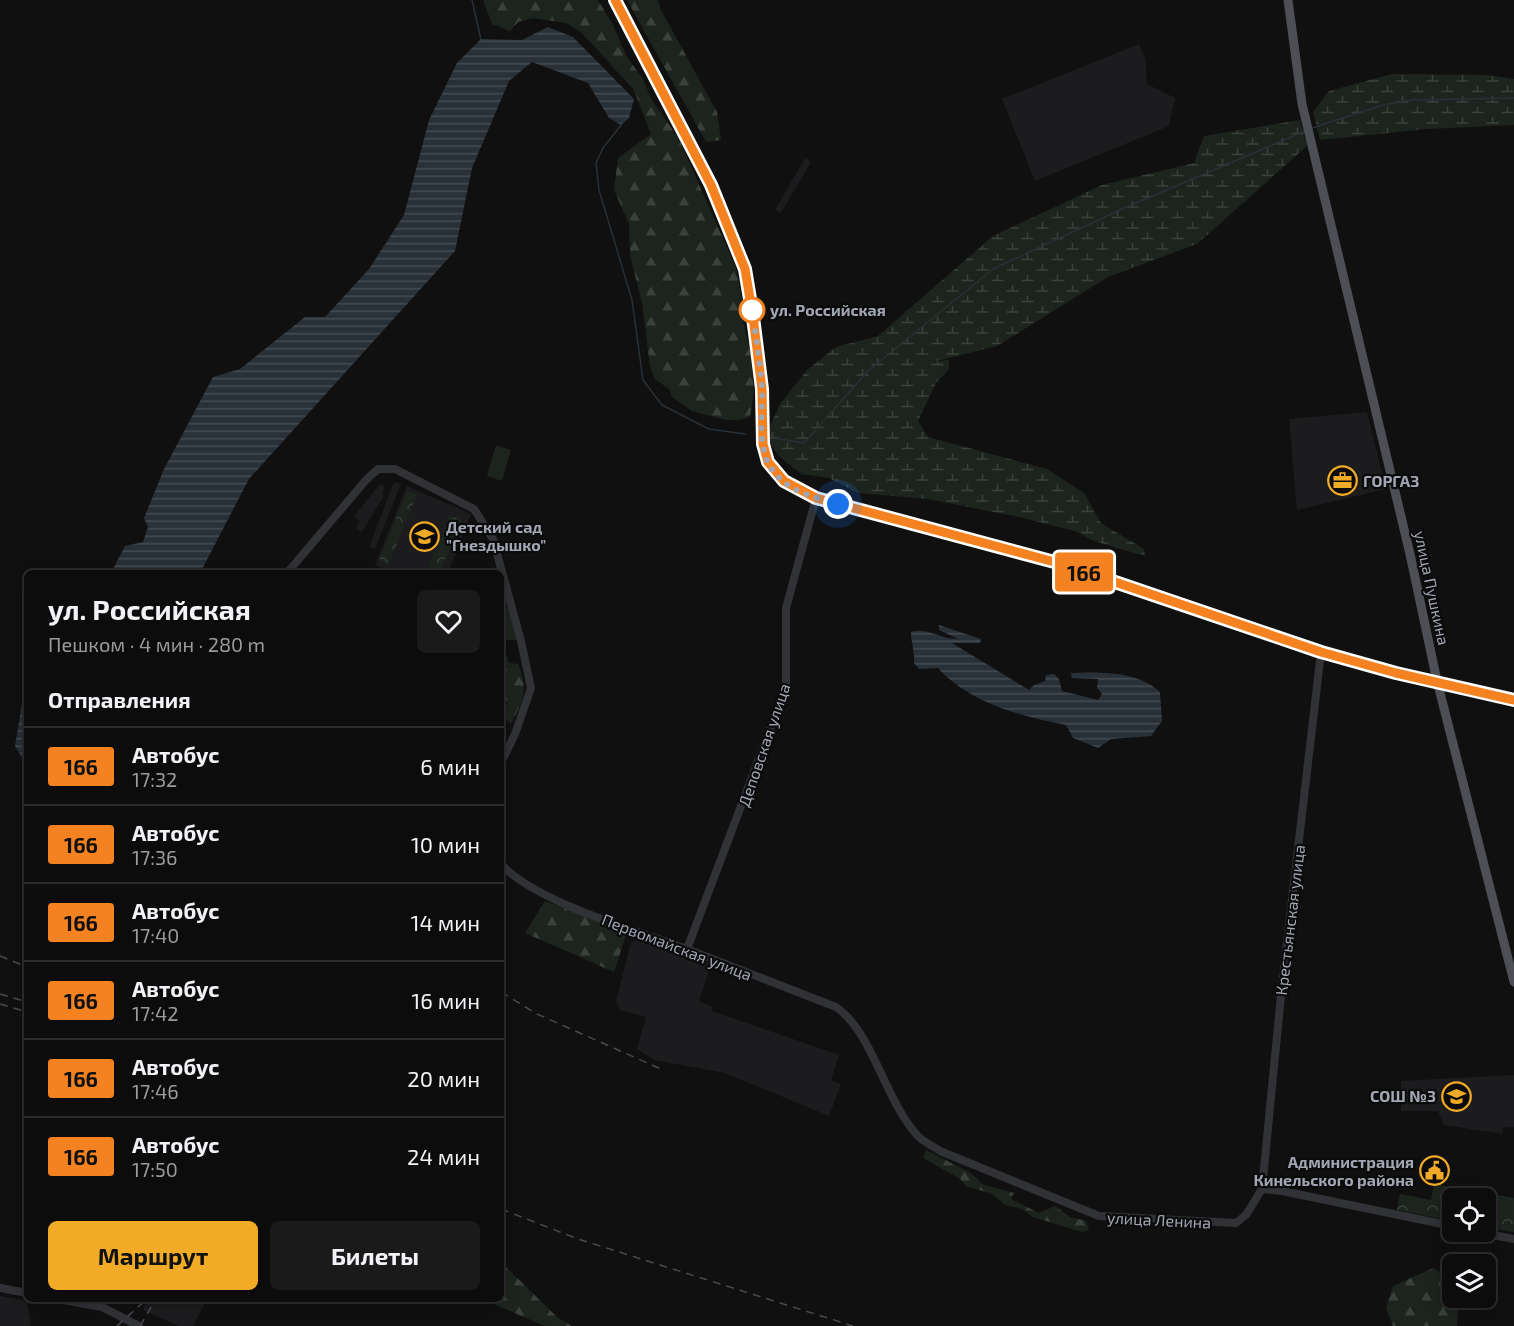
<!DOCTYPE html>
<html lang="ru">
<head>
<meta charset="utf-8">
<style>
  body { margin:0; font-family:"Exo 2",sans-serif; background:#1a1a1b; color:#f1f3f6; height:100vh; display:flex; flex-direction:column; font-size:22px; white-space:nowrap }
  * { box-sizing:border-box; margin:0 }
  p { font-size:20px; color:#9a9b9d }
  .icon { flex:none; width:33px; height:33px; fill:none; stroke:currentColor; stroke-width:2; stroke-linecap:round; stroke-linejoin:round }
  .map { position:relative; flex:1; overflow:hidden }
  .drawer { position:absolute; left:24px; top:570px; width:480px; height:732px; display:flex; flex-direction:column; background:#0c0c0d; border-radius:9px; box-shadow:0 3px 15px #0003,0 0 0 2px #2c2c2e }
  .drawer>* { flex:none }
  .badge { padding:0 12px; border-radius:4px; font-size:21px; line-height:39px }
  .fabs { position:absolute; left:1442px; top:1188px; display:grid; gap:12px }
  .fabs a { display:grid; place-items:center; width:54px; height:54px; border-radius:9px; background:#0c0c0d; box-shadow:0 3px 15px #0003,0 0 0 2px #2c2c2e; font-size:30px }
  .you { position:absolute; width:30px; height:30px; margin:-15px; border:4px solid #fff; border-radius:50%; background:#1a73e8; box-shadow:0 0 0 9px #1a73e833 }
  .map>.badge { position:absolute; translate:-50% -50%; box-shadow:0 0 0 3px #fff }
  h2 { padding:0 24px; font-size:22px; line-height:54px }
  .round { display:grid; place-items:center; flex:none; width:63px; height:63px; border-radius:9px; background:#1a1a1b }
  .overview { display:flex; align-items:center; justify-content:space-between; height:102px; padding:0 24px }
  h1 { font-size:28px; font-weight:700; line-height:45px }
  .primary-button { display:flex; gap:12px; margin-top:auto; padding:12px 24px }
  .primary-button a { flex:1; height:69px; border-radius:9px; background:#f2ab27; color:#111; font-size:24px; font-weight:700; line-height:69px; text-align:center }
  .primary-button a+a { background:#1a1a1b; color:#f1f3f6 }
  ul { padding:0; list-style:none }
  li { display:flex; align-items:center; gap:18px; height:78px; padding:0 24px; border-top:2px solid #2c2c2e }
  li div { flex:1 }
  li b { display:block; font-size:22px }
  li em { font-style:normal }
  li .badge { min-width:66px; font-weight:700; text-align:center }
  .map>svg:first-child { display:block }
</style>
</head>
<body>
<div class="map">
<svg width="1514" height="1326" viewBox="0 0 1514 1326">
  <defs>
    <pattern id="forest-firs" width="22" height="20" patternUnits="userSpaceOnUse" patternTransform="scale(1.5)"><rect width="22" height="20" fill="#1c241d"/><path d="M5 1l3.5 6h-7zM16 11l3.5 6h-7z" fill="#3a413b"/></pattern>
    <pattern id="wetland-marsh" width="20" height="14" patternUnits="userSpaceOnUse" patternTransform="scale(1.5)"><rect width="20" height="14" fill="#1c241d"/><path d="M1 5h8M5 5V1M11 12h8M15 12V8" fill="none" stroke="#3a413b"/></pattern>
    <pattern id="park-crowns" width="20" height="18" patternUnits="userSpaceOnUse" patternTransform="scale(1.5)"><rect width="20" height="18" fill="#1c241d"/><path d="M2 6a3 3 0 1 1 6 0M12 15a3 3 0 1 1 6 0" fill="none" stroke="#3a413b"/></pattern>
    <pattern id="water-rules" width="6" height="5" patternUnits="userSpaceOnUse" patternTransform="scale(1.5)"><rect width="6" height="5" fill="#283137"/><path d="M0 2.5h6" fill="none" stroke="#444c52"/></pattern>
  </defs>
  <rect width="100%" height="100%" fill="#101011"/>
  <path fill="#1c1c1e" d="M1139,44L1145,59L1147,84L1175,98L1169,126L1035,181L1002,99Z
    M805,158L811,162L781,213L775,210Z
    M1367,412L1386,489L1297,510L1289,419Z
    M394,482L401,484L375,549L369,547Z
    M380,484L385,487L382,494L384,496L362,532L356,529L360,521L354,516Z
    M407,486L471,514L448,573H394L375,565Z
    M642,937L708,962L710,968L699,1001L713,1007L712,1011L839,1055L831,1080L841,1084L829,1116L725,1073L654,1060L637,1049L646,1017L620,1010L616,1001L631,943Z
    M1514,1075V1127H1503V1134L1444,1125L1438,1111H1401V1081Z
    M0,1296L27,1301L31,1326H0Z
    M140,1299H207L193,1326H178L143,1310L147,1302Z"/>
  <path fill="#1c241d" d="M496,445L511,450L502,481L487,476Z
    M501,606L510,608L518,640H504L501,643Z"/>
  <path fill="url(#forest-firs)" d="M483,0H598L612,23L627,57L643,79L652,100L679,139L736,268L743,306V320L751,355L754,391L750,417L739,420H726L692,411L672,397L669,389L655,379L650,367L642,303L630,255L629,224L614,190L618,158L651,134L634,90L581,32L566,23L533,18L518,22L510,31L492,24Z
    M627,0H658L661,10L717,112L721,140L706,142Z
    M507,655L509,663L518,664C529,690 523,700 511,724L505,719L507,701L501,700V656Z
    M545,901L627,932L614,972L525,933Z
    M926,1150L971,1173L982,1184L1014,1193L1011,1199L1039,1213L1055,1206L1070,1217L1086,1221L1089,1230L1082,1232L1033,1217L1022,1209L1005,1205L992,1194L966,1186L960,1179L923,1158Z
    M501,1262L557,1317L572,1326H545L482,1299H501Z
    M1433,1268C1447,1277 1452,1280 1452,1298H1459L1457,1326H1393L1386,1308L1393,1286Z"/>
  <path fill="url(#wetland-marsh)" d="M1392,74L1487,75L1514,79V125L1427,129L1320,140L1313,112L1329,91Z
    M1300,120L1307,146L1197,244L1108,277L997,346L933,362L949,360V369L936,383L918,421L928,437L1047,469L1084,493L1101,523L1144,549L1145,556L1094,541L1075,531L1019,517L928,499L858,493L829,478L801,474L779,456L765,437L780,404L807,370L836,347L878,336L993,236L1102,185L1194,163L1204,136Z"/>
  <path fill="url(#park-crowns)" d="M407,491L417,495L388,565L379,561Z
    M450,515L461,520L439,573H426Z
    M1434,1184L1514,1198V1232L1485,1227V1198H1452V1221L1397,1210L1400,1194L1431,1200Z"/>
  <path fill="url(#water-rules)" d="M548,27L573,37L634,99L629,118L621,125L609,118L588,83L532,62L509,81L472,168L455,251L249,479L200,573H111L125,546L143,542L148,527L144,518L164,469L213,377L240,369L305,317H325L369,269L404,215L429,120L457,63L481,39L522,40Z
    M939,625L981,639L980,643H952L1029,690L1034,685L1045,681L1046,675L1054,674L1059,679L1062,691L1098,700L1102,694L1097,688L1098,679L1072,678L1071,673C1100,672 1137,671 1160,692L1162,721L1151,736L1111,739L1098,748L1073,738L1066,725C1020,716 970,703 938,668L919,669L914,663C915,651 911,643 911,632C927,627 942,640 958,639L939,630Z
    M27,698V766L15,746L22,704Z"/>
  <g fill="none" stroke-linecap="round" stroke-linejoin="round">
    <path stroke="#283137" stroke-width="1.5" d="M472,0L481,40
      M621,125L603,148L596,163L599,190L632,300L643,380L662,405L709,429L745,434
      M1312,128L1383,105L1412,100L1514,98
      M773,438L804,443L868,371L993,269L1122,209L1305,131"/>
    <path stroke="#313236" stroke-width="8" d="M287,573L366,480L378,469H395L474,509L493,539L521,641L531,688L515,734L501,763
      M1437,681L1514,700
      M501,864C535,902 637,931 687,949C737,968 786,988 836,1007C872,1031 885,1100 917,1135C923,1142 933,1146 940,1151L1099,1216L1236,1223L1246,1215L1262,1189L1282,985L1321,652
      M687,949L786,687V608L816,498
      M1262,1189L1282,1191L1452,1226
      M1478,1232L1514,1239
      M0,1288L27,1293
      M58,1299L102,1307L139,1326"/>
    <path stroke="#4d4f55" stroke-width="9" d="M615,0L711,185L745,269L753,317L762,389L763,444L768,463L784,481L816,498C898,520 980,540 1061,564C1187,602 1308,655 1437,681
      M1288,0L1302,104L1410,554L1437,681L1514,982"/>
    <path stroke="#484a4f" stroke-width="1.5" stroke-dasharray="8 6" stroke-linecap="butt" d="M0,956L27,967
      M501,992L537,1014L661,1069
      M0,994L27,1002
      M0,1004L27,1012
      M501,1209L578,1239L853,1326
      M117,1326L147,1299
      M140,1326L156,1299"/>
  </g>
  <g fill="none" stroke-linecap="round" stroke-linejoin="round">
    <defs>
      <path id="line" d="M615,0L711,185L745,269L753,317L762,389L763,444L768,462L784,481L816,498L1062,564L1321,652L1396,673L1514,700"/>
    </defs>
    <use href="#line" stroke="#fff" stroke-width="14"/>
    <use href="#line" stroke="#f58220" stroke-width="9"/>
    <path stroke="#a1a6b2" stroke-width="6" stroke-dasharray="0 10.8" d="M752,310C756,336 760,363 762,389C763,415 756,448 773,471C787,491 816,498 838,504"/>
  </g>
  <defs>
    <symbol id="office-ring" viewBox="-11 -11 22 22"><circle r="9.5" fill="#0b0b0c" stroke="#f2ab27" stroke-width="1.5"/><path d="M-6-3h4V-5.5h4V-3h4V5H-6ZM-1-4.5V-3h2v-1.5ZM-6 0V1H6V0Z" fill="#f2ab27"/></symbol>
    <symbol id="school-ring" viewBox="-11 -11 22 22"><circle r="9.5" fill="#0b0b0c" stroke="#f2ab27" stroke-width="1.5"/><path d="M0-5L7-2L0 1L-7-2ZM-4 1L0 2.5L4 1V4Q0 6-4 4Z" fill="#f2ab27"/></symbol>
    <symbol id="civic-ring" viewBox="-11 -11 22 22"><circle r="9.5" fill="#0b0b0c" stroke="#f2ab27" stroke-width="1.5"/><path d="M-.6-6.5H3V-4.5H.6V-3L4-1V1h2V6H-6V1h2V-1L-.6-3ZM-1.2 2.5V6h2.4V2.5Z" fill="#f2ab27"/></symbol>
  </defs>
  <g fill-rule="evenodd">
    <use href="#office-ring" x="1326" y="464" width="33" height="33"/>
    <use href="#school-ring" x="408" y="520" width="33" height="33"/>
    <use href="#school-ring" x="1440" y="1080" width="33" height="33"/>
    <use href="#civic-ring" x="1418" y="1154" width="33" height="33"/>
  </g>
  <circle fill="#fff" stroke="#f58220" stroke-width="3" cx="752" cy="310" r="12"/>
  <g text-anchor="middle" stroke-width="4.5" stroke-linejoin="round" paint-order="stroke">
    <g font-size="16" font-weight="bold" fill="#a1a6b2" stroke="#0b0b0c" text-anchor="start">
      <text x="770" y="316">ул. Российская</text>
    </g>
    <g font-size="16" font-weight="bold" fill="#a1a6b2" stroke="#0b0b0c" text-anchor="start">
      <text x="1363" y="487">ГОРГАЗ</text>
      <text x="446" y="533">Детский сад<tspan x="446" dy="18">"Гнездышко"</tspan></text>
      <text x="1436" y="1102" text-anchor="end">СОШ №3</text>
      <text x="1414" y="1168" text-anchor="end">Администрация<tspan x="1414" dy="18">Кинельского района</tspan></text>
    </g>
    <g font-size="16" fill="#a1a6b2" stroke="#0b0b0c">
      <text transform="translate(1432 588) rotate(78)" y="6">улица Пушкина</text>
      <text transform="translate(764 745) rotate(-71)" y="6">Деповская улица</text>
      <text transform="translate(1290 920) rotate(-83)" y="6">Крестьянская улица</text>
      <text transform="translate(677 947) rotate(21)" y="6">Первомайская улица</text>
      <text transform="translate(1159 1220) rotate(3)" y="6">улица Ленина</text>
    </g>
  </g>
</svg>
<div class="fabs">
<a><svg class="icon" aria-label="locate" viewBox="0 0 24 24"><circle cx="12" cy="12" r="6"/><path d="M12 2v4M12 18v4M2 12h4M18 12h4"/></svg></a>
<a><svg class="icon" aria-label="layers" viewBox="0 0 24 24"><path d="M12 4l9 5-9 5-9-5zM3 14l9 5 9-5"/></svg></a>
</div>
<div class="you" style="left:838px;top:504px"></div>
<b class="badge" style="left:1084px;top:572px;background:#f58220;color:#111">166</b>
<section class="drawer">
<div class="overview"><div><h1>ул. Российская</h1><p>Пешком · 4 мин · 280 m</p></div><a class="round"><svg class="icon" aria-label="heart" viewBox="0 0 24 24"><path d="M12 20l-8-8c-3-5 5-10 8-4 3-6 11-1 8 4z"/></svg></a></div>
<h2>Отправления</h2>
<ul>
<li><span class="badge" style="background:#f58220;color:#111">166</span><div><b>Автобус</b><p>17:32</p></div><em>6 мин</em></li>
<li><span class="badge" style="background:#f58220;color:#111">166</span><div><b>Автобус</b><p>17:36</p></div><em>10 мин</em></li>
<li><span class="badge" style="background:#f58220;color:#111">166</span><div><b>Автобус</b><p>17:40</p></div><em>14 мин</em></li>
<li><span class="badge" style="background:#f58220;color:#111">166</span><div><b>Автобус</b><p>17:42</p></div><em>16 мин</em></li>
<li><span class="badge" style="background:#f58220;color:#111">166</span><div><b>Автобус</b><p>17:46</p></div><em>20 мин</em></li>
<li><span class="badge" style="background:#f58220;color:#111">166</span><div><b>Автобус</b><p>17:50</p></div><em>24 мин</em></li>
</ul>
<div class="primary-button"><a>Маршрут</a><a>Билеты</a></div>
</section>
</div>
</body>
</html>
